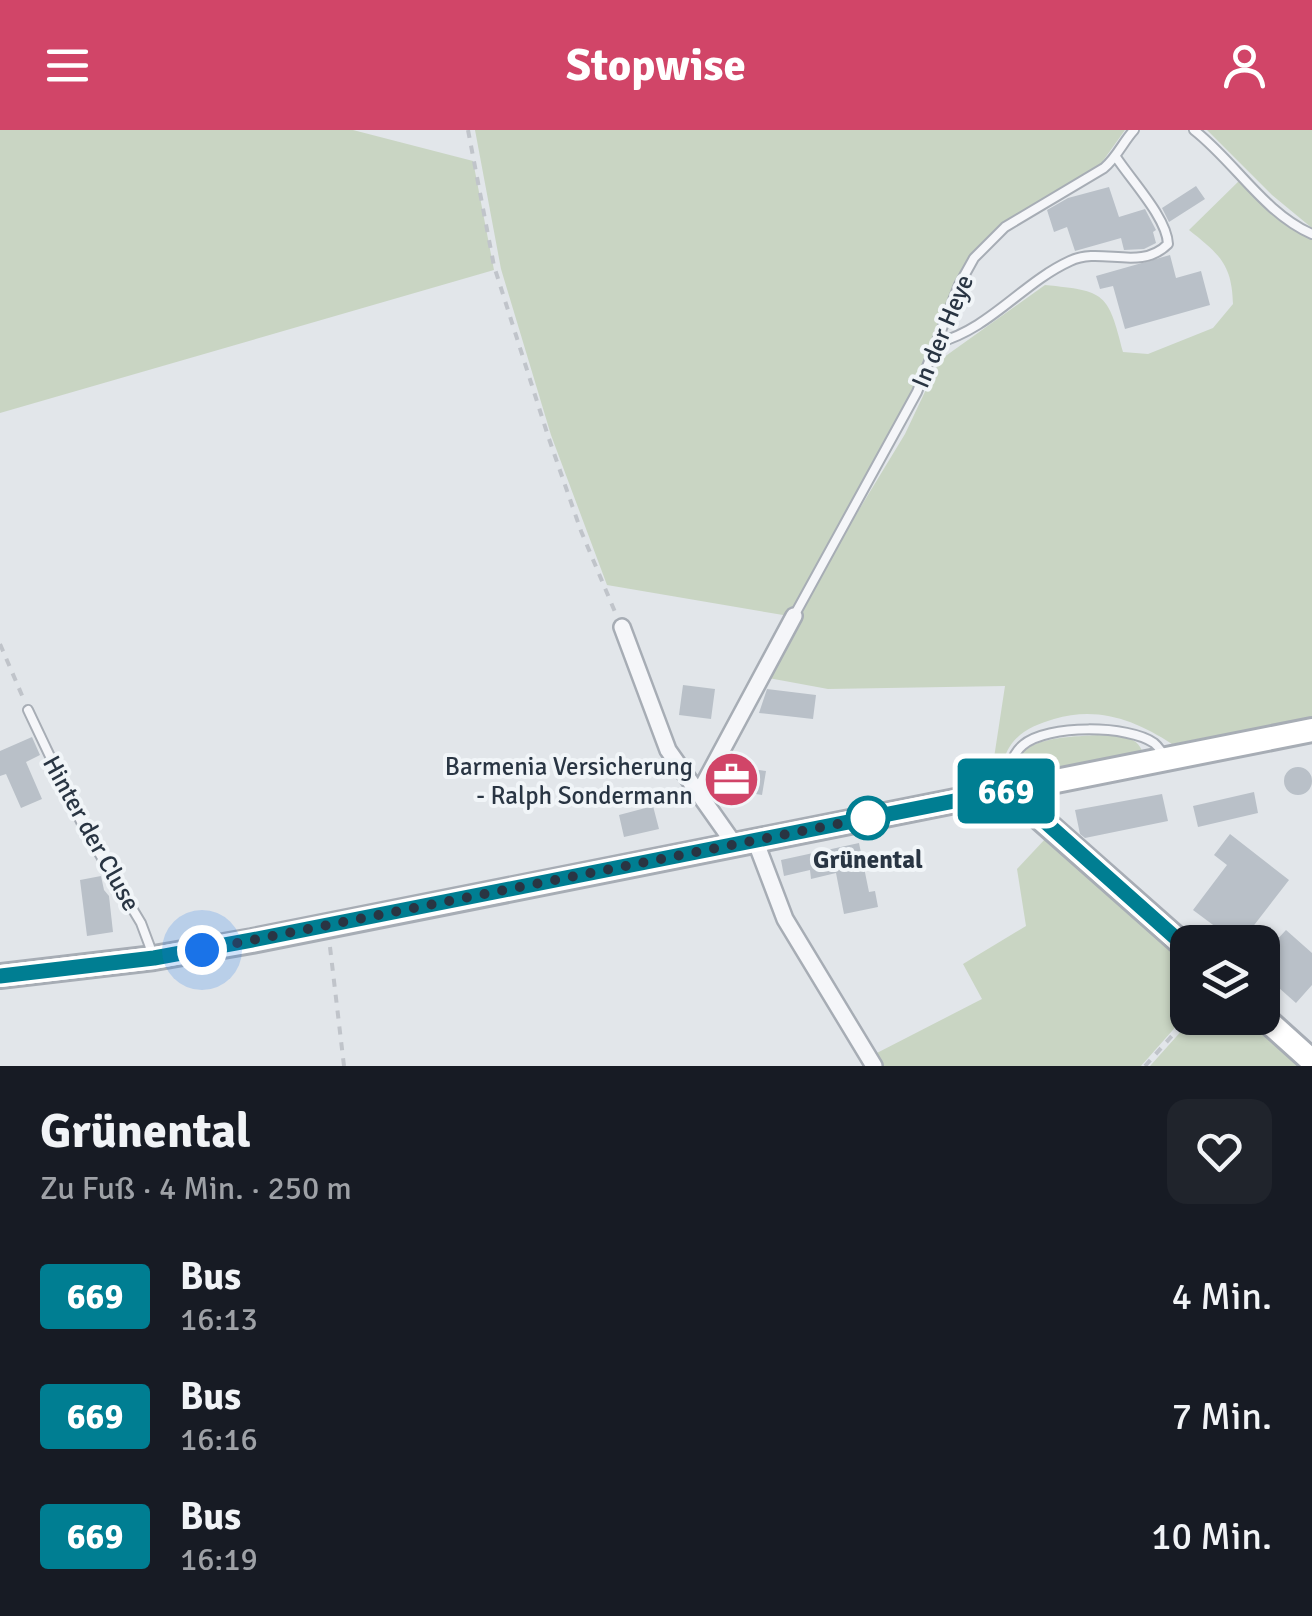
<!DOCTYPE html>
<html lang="de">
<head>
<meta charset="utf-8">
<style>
  body { margin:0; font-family:Signika,sans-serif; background:#20242c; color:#f1f3f6; height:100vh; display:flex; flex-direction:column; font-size:38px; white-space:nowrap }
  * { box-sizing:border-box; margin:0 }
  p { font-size:32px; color:#9ea1a6 }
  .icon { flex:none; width:55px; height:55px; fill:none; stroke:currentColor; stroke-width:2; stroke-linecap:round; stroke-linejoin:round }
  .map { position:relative; height:936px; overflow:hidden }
  .details { display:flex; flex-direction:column; background:#171b24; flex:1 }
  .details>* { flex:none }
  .badge { padding:0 20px; border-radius:8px; font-size:35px; line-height:65px }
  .fabs { position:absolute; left:1170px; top:795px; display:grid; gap:20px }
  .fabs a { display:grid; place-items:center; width:110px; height:110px; border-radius:20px; background:#171b24; box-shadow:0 2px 8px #0004; font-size:50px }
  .you { position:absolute; width:50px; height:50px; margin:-25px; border:8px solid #fff; border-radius:50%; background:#1a73e8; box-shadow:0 0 0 15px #1a73e833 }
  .map>.badge { position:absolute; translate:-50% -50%; box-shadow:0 0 0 5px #fff }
  .round { display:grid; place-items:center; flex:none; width:105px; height:105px; border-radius:20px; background:#20242c }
  .headline { display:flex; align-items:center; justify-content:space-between; height:170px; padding:0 40px }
  h1 { font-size:48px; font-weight:700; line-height:75px }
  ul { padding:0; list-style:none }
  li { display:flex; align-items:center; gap:30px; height:120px; padding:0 40px }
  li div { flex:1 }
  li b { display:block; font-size:38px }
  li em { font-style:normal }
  li .badge { min-width:110px; font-weight:700; text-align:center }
  header { display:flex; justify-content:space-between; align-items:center; height:130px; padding:0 40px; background:#d14568; color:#fff; font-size:45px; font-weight:700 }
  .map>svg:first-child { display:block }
</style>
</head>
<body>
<header><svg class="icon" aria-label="menu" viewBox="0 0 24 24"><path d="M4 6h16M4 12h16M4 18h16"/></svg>Stopwise<svg class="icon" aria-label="person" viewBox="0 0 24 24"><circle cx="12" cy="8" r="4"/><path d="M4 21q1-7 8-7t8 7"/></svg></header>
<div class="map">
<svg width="1312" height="936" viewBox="0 0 1312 936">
  <rect width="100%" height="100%" fill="#e2e6ea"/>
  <path fill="#c9d5c3" d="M0,0H353L473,31L494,140L0,283Z
    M475,0H1125L1100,35L1002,96L970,128L912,262L869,346L789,486L607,455L551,305L501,139Z
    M1207,0H1312V98L1272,65Z
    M1242,48L1286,93L1312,108V587L1172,614C1135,590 1098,576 1054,589C1038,594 1024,599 1013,612C1007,619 1003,631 999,640L992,641L1005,556L828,559L763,547L823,439L905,304L940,230L1045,155C1106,161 1108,163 1123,222L1148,224L1213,198L1233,174C1232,134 1219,124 1189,100Z
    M1097,605C1114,606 1138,603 1143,624L1021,647C1004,606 1073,607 1097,605Z
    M1047,707L1187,833V884L1141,936H881L873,925L982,869L963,834L1026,796L1017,739Z
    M1193,888H1249L1303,936H1150Z"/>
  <path fill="#b9c0c8" d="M1196,56L1205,69L1169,92L1162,78Z
    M1109,57L1119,87L1145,79L1156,100L1153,102L1156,113L1144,119L1124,120L1121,108L1075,121L1067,97L1054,102L1047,80L1068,68Z
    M1170,125L1176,148L1201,141L1210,175L1125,199L1113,156L1100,159L1096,146Z
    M683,555L715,559L711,589L679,585Z
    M767,559L816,565L813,589L759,583Z
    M32,607L40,625L26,632L42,669L21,678L6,644L0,646V621Z
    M727,635L766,641L762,665L719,658Z
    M1284 651a14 14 0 1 1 28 0a14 14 0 1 1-28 0Z
    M1254,662L1258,683L1198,697L1193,676Z
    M1162,664L1168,691L1085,708L1080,704L1075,680Z
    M653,676L659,699L624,707L619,685Z
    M1230,704L1289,750L1241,812H1236L1193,780L1227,735L1214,725Z
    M859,713L869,762L875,761L878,777L844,784L836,743L811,749L810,740L784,746L781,730Z
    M101,746L104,760L109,766L113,802L87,806L80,750Z
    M1286,800L1312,823V855L1296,873L1262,843V826Z"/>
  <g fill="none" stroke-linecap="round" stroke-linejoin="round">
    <defs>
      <path id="lane" d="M1194,0C1235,32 1264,83 1312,104
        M937,213C990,199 1022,153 1070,131C1101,116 1140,142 1168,114C1167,88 1131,50 1116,27
        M794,486L917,262L959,155L974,128L1005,97L1104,38C1117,27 1123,12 1134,0
        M28,580L84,698L141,793L153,825
        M1008,659C1006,645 1011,625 1023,615C1047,594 1129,595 1154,613C1159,617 1161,622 1165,626"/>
      <path id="street" d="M622,497L668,620L735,715
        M699,663L794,486
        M755,710L785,789L874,936"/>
      <path id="secondary" d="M1030,656L1041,689L1188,819
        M0,846L154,828L252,811L1312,600
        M1262,886L1312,931"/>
    </defs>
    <use href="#lane" stroke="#a7adb5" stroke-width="12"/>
    <use href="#street" stroke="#a7adb5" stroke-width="20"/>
    <use href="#secondary" stroke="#a7adb5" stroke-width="28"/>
    <path stroke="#c0c4ca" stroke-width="4" stroke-dasharray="8 8" stroke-linecap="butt" d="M468,0L494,136L548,306L581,401L615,482
      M0,514L24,570
      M330,817L344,936
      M1145,936L1188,888"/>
    <use href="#lane" stroke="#f5f6f9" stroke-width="8"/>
    <use href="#street" stroke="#f5f6f9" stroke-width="15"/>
    <use href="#secondary" stroke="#fff" stroke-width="22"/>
  </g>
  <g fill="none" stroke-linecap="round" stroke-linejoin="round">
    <defs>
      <path id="line" d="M0,846L154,828L252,810L1030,656L1042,689L1188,819"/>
    </defs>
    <use href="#line" stroke="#fff" stroke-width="22"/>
    <use href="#line" stroke="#007e92" stroke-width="15"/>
    <path stroke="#293543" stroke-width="10" stroke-dasharray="0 18" d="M202,820L868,688"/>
  </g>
  <defs>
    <symbol id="office-disc" viewBox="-11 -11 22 22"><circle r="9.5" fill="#d14568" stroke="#f1f5f8"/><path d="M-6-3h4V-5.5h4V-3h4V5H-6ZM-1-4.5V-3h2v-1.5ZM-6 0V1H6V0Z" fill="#fff"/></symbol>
  </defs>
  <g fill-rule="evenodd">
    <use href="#office-disc" x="700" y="618" width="63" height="63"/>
  </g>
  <circle fill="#fff" stroke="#007e92" stroke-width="5" cx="868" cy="688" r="20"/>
  <g text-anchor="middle" stroke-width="8" stroke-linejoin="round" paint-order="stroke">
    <g font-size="25" fill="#293543" stroke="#f1f5f8">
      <text transform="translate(942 201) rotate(-67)" y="9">In der Heye</text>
      <text transform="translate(92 703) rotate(61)" y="9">Hinter der Cluse</text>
    </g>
    <g font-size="25" fill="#293543" stroke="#f1f5f8" text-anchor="end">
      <text x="693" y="645">Barmenia Versicherung<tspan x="693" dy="29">- Ralph Sondermann</tspan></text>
    </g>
    <g font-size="25" font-weight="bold" fill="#293543" stroke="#f1f5f8">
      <text x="868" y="738">Grünental</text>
    </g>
  </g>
</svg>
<div class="fabs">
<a><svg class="icon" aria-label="layers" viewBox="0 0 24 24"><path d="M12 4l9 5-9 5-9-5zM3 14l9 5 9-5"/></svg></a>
</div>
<div class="you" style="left:202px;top:820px"></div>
<b class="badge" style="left:1006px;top:661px;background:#007e92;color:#fff">669</b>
</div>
<section class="details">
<div class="headline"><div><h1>Grünental</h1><p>Zu Fuß · 4 Min. · 250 m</p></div><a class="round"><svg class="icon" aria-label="heart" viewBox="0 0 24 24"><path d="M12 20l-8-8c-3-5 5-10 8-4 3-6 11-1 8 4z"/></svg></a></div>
<ul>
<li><span class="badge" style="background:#007e92;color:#fff">669</span><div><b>Bus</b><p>16:13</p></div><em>4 Min.</em></li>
<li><span class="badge" style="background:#007e92;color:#fff">669</span><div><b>Bus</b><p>16:16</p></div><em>7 Min.</em></li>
<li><span class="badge" style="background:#007e92;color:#fff">669</span><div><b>Bus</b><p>16:19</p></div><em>10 Min.</em></li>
</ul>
</section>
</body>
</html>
